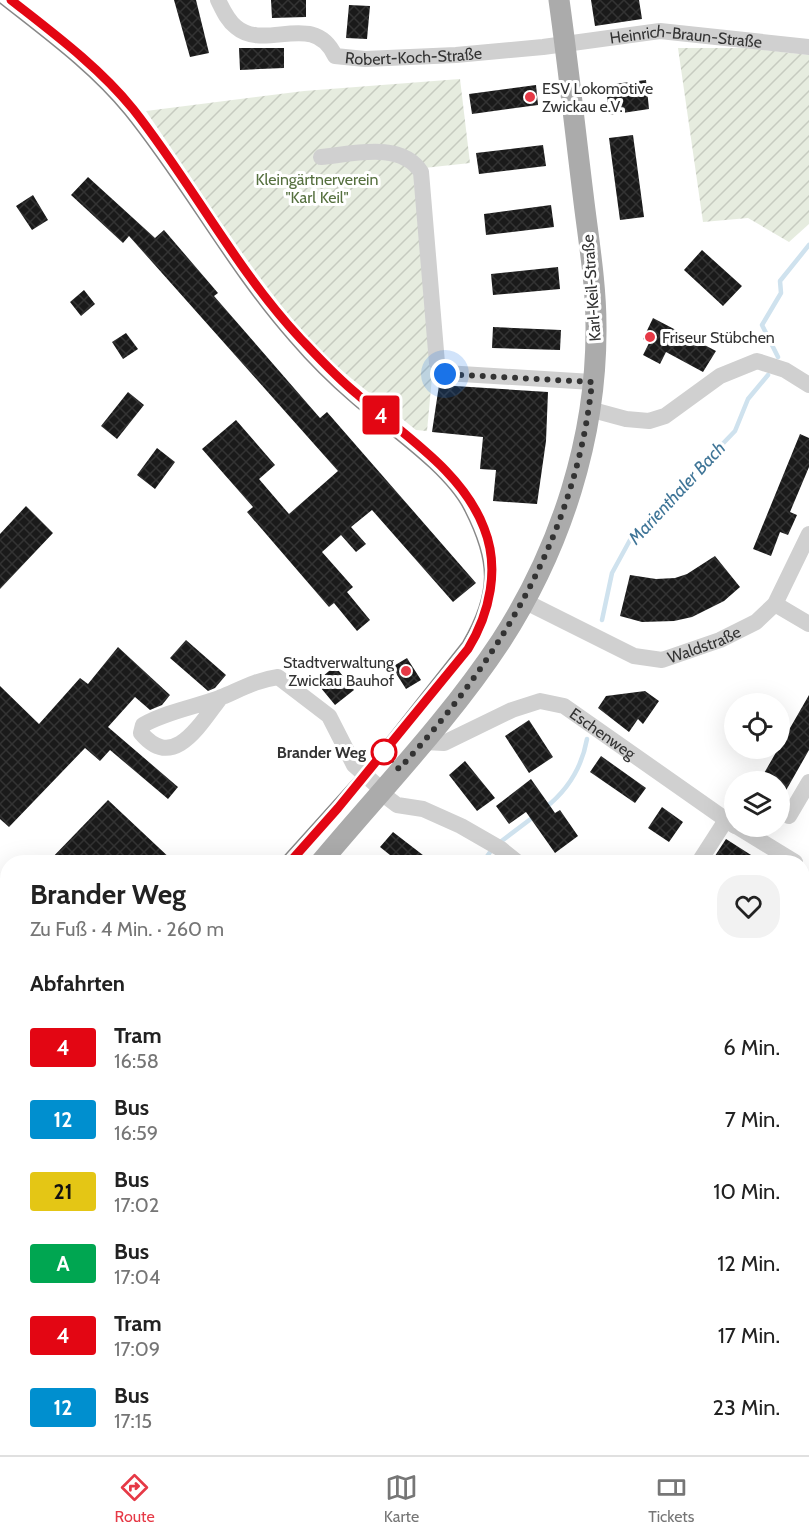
<!DOCTYPE html>
<html lang="de">
<head>
<meta charset="utf-8">
<style>
  body { margin:0; font-family:Cabin,sans-serif; background:#f2f2f2; color:#222; height:100vh; display:flex; flex-direction:column; font-size:22px; white-space:nowrap }
  * { box-sizing:border-box; margin:0 }
  p { font-size:20px; color:#767676 }
  .icon { flex:none; width:33px; height:33px; fill:none; stroke:currentColor; stroke-width:2; stroke-linecap:round; stroke-linejoin:round }
  .map { position:relative; flex:1; overflow:hidden }
  .sheet { position:absolute; left:0px; top:855px; width:810px; height:600px; display:flex; flex-direction:column; background:#fff; border-radius:24px 24px 0 0; box-shadow:0 6px 24px #0002 }
  .sheet>* { flex:none }
  .badge { padding:0 12px; border-radius:4px; font-size:21px; line-height:39px }
  .fabs { position:absolute; left:724px; top:693px; display:grid; gap:12px }
  .fabs a { display:grid; place-items:center; width:66px; height:66px; border-radius:50%; background:#fff; box-shadow:0 6px 24px #0002; font-size:30px }
  .you { position:absolute; width:30px; height:30px; margin:-15px; border:4px solid #fff; border-radius:50%; background:#1a73e8; box-shadow:0 0 0 9px #1a73e833 }
  .map>.badge { position:absolute; translate:-50% -50%; box-shadow:0 0 0 3px #fff }
  h2 { padding:0 30px; font-size:22px; line-height:54px }
  .round { display:grid; place-items:center; flex:none; width:63px; height:63px; border-radius:24px; background:#f2f2f2 }
  .overview { display:flex; align-items:center; justify-content:space-between; height:102px; padding:0 30px }
  h1 { font-size:28px; font-weight:800; line-height:45px }
  ul { padding:0; list-style:none }
  li { display:flex; align-items:center; gap:18px; height:72px; padding:0 30px }
  li div { flex:1 }
  li b { display:block; font-size:22px }
  li em { font-style:normal }
  li .badge { min-width:66px; font-weight:700; text-align:center }
  .menu { display:flex; justify-content:space-around; align-items:center; height:84px; border-top:2px solid #e0e0e0; background:#fff; font-size:16px; color:#767676 }
  .menu a { display:grid; justify-items:center; gap:3px }
  .menu .current { color:#e63946 }
  .map>svg:first-child { display:block }
</style>
</head>
<body>
<div class="map">
<svg width="809" height="1455" viewBox="0 0 809 1455">
  <defs>
    <pattern id="forest-crowns" width="20" height="18" patternUnits="userSpaceOnUse" patternTransform="scale(1.5)"><rect width="20" height="18" fill="#e6ecdf"/><path d="M2 6a3 3 0 1 1 6 0M12 15a3 3 0 1 1 6 0" fill="none" stroke="#c6cbc0"/></pattern>
    <pattern id="garden-furrows" width="10" height="10" patternUnits="userSpaceOnUse" patternTransform="scale(1.5)"><rect width="10" height="10" fill="#e6ecdf"/><path d="M-1 1l2-2M0 10L10 0M9 11l2-2" fill="none" stroke="#c6cbc0"/></pattern>
    <pattern id="building-cross-hatch" width="8" height="8" patternUnits="userSpaceOnUse" patternTransform="scale(1.5)"><rect width="8" height="8" fill="#1a1a1a"/><path d="M0 0l8 8M0 8l8-8" fill="none" stroke="#333"/></pattern>
  </defs>
  <rect width="100%" height="100%" fill="#fff"/>
  <path fill="url(#forest-crowns)" d="M803,1326L809,1338V1455H665V1448H802Z"/>
  <path fill="url(#garden-furrows)" d="M678,48H746L809,55V224L789,242L748,218L703,222Z
    M460,79L470,163L424,168L414,178L432,377L427,431L416,430C379,399 337,371 305,334C246,266 198,186 146,111L304,91Z"/>
  <path fill="#e6ecdf" d="M803,905L809,909V1292L803,1303Z"/>
  <g fill="none" stroke-linecap="round" stroke-linejoin="round">
    <path stroke="#cfe2ee" stroke-width="4.5" d="M778,357L762,325L781,293L780,281L809,245
      M602,620L612,573L630,540L735,431L748,399L768,375
      M545,808C568,790 582,767 587,739
      M499,843L536,815
      M483,862L493,848
      M0,1271L8,1268"/>
  </g>
  <path fill="url(#building-cross-hatch)" d="M174,0H196L209,53L190,57Z
    M271,0H306V17L272,18Z
    M591,0H639L642,19L595,26Z
    M349,5L370,6L367,39L346,38Z
    M239,48H284V68L240,70Z
    M646,80L649,109L609,115L606,85Z
    M536,85L538,105L472,114L469,94Z
    M633,135L644,217L620,220L609,138Z
    M543,145L546,166L479,174L476,153Z
    M88,177L155,238L164,230L218,293L214,296L320,418L327,412L476,583L453,602L372,510L351,527L366,544L356,552L341,535L322,552L353,587L347,592L370,620L357,631L334,603L329,607L247,512L253,507L202,449L236,420L275,465L259,479L289,514L338,471L129,236L123,243L71,195Z
    M33,195L48,220L32,230L16,206Z
    M551,205L554,227L486,235L484,214Z
    M702,250L742,286L723,306L684,270Z
    M558,267L560,289L493,295L491,274Z
    M84,290L95,304L81,316L70,302Z
    M653,318L716,351L703,372L666,352L660,364L643,355L649,343L643,339Z
    M493,327L561,330L560,350L492,348Z
    M126,333L138,349L123,359L112,342Z
    M439,385L548,392L546,441L537,504L493,501L496,470L480,469L483,437L432,432Z
    M128,392L144,405L117,439L101,426Z
    M800,434L809,438V467L790,512L797,515L788,535L780,532L771,556L753,549Z
    M157,448L175,462L155,489L137,475Z
    M26,506L53,533L0,589V534Z
    M715,556L740,587L724,601L692,617L674,621L642,622L620,616L630,575L656,579L675,578L687,574Z
    M186,640L226,675L215,688L208,691L170,658Z
    M118,647L170,695L162,705L150,710L135,697L108,727L178,787L168,799L110,750L100,761L85,748L9,827L0,819V686L39,724L80,678L88,684Z
    M407,658L421,680L406,689L392,667Z
    M335,666L354,690L335,705L316,682Z
    M645,691L659,701L643,724L638,719L629,732L598,708L606,696Z
    M809,695V750L780,801V782H759Z
    M529,720L553,757L529,773L505,736Z
    M601,756L646,788L635,803L590,772Z
    M465,761L495,798L477,811L449,775Z
    M531,779L555,813L560,810L578,836L555,853L526,812L509,824L496,806Z
    M108,800L174,862H48Z
    M662,807L683,822L669,842L648,828Z
    M393,832L432,862H384L390,855L380,847Z
    M726,839L762,862H711Z"/>
  <g fill="none" stroke-linecap="round" stroke-linejoin="round">
    <g stroke="#d0d0d0" stroke-width="16">
      <path id="s1" d="M218,0C223,10 227,20 236,27C265,52 314,10 335,56L365,59L456,55L543,47L660,31L809,47"/>
      <path d="M321,157C353,154 401,141 421,172L437,363L445,373L592,382"/>
      <path d="M589,409L626,419L649,421L665,416L720,376L757,361L785,370L809,385"/>
      <path id="s2" d="M524,601L634,656L662,660L720,640L756,622L775,604L809,534"/>
      <path d="M775,604L809,624"/>
      <path d="M221,697C200,724 174,772 141,733L143,725C168,711 196,707 222,697C241,689 257,680 278,677L329,716L354,765L382,790"/>
      <path id="s3" d="M425,742L444,743L512,710L540,701L564,706L735,826"/>
      <path d="M380,792L397,805L423,809L461,826L501,849L517,862"/>
      <path d="M789,816L809,782"/>
      <path d="M736,826L795,862"/>
      <path d="M699,862L726,820"/>
      <path d="M0,949L8,956"/>
      <path d="M0,1373L8,1378"/>
      <path d="M112,1448L122,1455"/>
      <path d="M274,1448L277,1450"/>
    </g>
    <path stroke="#ababab" stroke-width="21" d="M321,862C382,789 449,720 501,641C561,548 597,437 596,326C596,282 588,237 583,194C575,129 568,64 559,0
      M0,1151L8,1147"/>
    <path stroke="#888" stroke-width="1.5" d="M11,0L69,45L132,107L246,270L297,335L355,393L424,450L472,502L492,551
      M0,3C43,37 90,71 125,114C184,187 228,271 290,341C308,362 330,384 351,402C384,431 446,472 465,511C491,562 492,592 463,642L361,771L279,862
      M0,1090L8,1085"/>
  </g>
  <g fill="none" stroke-linecap="round" stroke-linejoin="round">
    <defs>
      <path id="line" d="M11,0C53,33 99,67 133,109C191,182 235,268 299,337C317,356 336,377 357,394C401,434 462,470 484,528C500,568 490,613 468,649L338,808L290,862"/>
    </defs>
    <use href="#line" stroke="#fff" stroke-width="14"/>
    <use href="#line" stroke="#e30613" stroke-width="9"/>
    <path stroke="#333" stroke-width="6" stroke-dasharray="0 10.8" d="M384,752L399,769C500,660 577,532 592,382L445,374"/>
  </g>
  <g fill="#e63946" stroke="#fff" stroke-width="2">
    <circle cx="530" cy="97" r="6"/>
    <circle cx="650" cy="337" r="6"/>
    <circle cx="406" cy="671" r="6"/>
  </g>
  <circle fill="#fff" stroke="#e30613" stroke-width="3" cx="384" cy="752" r="12"/>
  <g text-anchor="middle" stroke-width="6" stroke-linejoin="round" paint-order="stroke">
    <g font-size="16" fill="#333" stroke="#fff">
      <text dy="6" stroke="none"><textPath href="#s1" startOffset="496">Heinrich-Braun-Straße</textPath></text>
      <text dy="6" stroke="none"><textPath href="#s1" startOffset="222">Robert-Koch-Straße</textPath></text>
      <text transform="translate(591 288) rotate(-94)" y="6">Karl-Keil-Straße</text>
      <text dy="6" stroke="none"><textPath href="#s2" startOffset="196">Waldstraße</textPath></text>
      <text dy="6" stroke="none"><textPath href="#s3" startOffset="196">Eschenweg</textPath></text>
    </g>
    <g font-size="16" fill="#333" stroke="#fff" text-anchor="start">
      <text x="542" y="94">ESV Lokomotive<tspan x="542" dy="18">Zwickau e.V.</tspan></text>
      <text x="662" y="343">Friseur Stübchen</text>
      <text x="394" y="668" text-anchor="end">Stadtverwaltung<tspan x="394" dy="18">Zwickau Bauhof</tspan></text>
    </g>
    <g font-size="16" fill="#56703f" stroke="#fff">
      <text x="317" y="185">Kleingärtnerverein<tspan x="317" dy="18">"Karl Keil"</tspan></text>
    </g>
    <g font-size="16" font-weight="bold" fill="#333" stroke="#fff" text-anchor="end">
      <text x="366" y="758">Brander Weg</text>
    </g>
    <g font-size="18" font-style="italic" fill="#3f7597" stroke="#fff">
      <text transform="translate(677 493) rotate(-47)" y="6">Marienthaler Bach</text>
    </g>
  </g>
</svg>
<div class="fabs">
<a><svg class="icon" aria-label="locate" viewBox="0 0 24 24"><circle cx="12" cy="12" r="6"/><path d="M12 2v4M12 18v4M2 12h4M18 12h4"/></svg></a>
<a><svg class="icon" aria-label="layers" viewBox="0 0 24 24"><path d="M12 4l9 5-9 5-9-5zM3 14l9 5 9-5"/></svg></a>
</div>
<div class="you" style="left:445px;top:374px"></div>
<b class="badge" style="left:381px;top:415px;background:#e30613;color:#fff">4</b>
<section class="sheet">
<div class="overview"><div><h1>Brander Weg</h1><p>Zu Fuß · 4 Min. · 260 m</p></div><a class="round"><svg class="icon" aria-label="heart" viewBox="0 0 24 24"><path d="M12 20l-8-8c-3-5 5-10 8-4 3-6 11-1 8 4z"/></svg></a></div>
<h2>Abfahrten</h2>
<ul>
<li><span class="badge" style="background:#e30613;color:#fff">4</span><div><b>Tram</b><p>16:58</p></div><em>6 Min.</em></li>
<li><span class="badge" style="background:#008fcf;color:#fff">12</span><div><b>Bus</b><p>16:59</p></div><em>7 Min.</em></li>
<li><span class="badge" style="background:#e4c615;color:#111">21</span><div><b>Bus</b><p>17:02</p></div><em>10 Min.</em></li>
<li><span class="badge" style="background:#00a651;color:#fff">A</span><div><b>Bus</b><p>17:04</p></div><em>12 Min.</em></li>
<li><span class="badge" style="background:#e30613;color:#fff">4</span><div><b>Tram</b><p>17:09</p></div><em>17 Min.</em></li>
<li><span class="badge" style="background:#008fcf;color:#fff">12</span><div><b>Bus</b><p>17:15</p></div><em>23 Min.</em></li>
</ul>
</section>
</div>
<nav class="menu">
<a class="current"><svg class="icon" aria-label="directions" viewBox="0 0 24 24"><path d="M12 3l9 9-9 9-9-9zM9 14v-3h6M13 9l2 2-2 2"/></svg>Route</a>
<a><svg class="icon" aria-label="map" viewBox="0 0 24 24"><path d="M3 6l6-2 6 2 6-2v14l-6 2-6-2-6 2zM9 4v14M15 6v14"/></svg>Karte</a>
<a><svg class="icon" aria-label="tickets" viewBox="0 0 24 24"><path d="M3 7h18v10H3zM15 7v10"/></svg>Tickets</a>
</nav>
</body>
</html>
